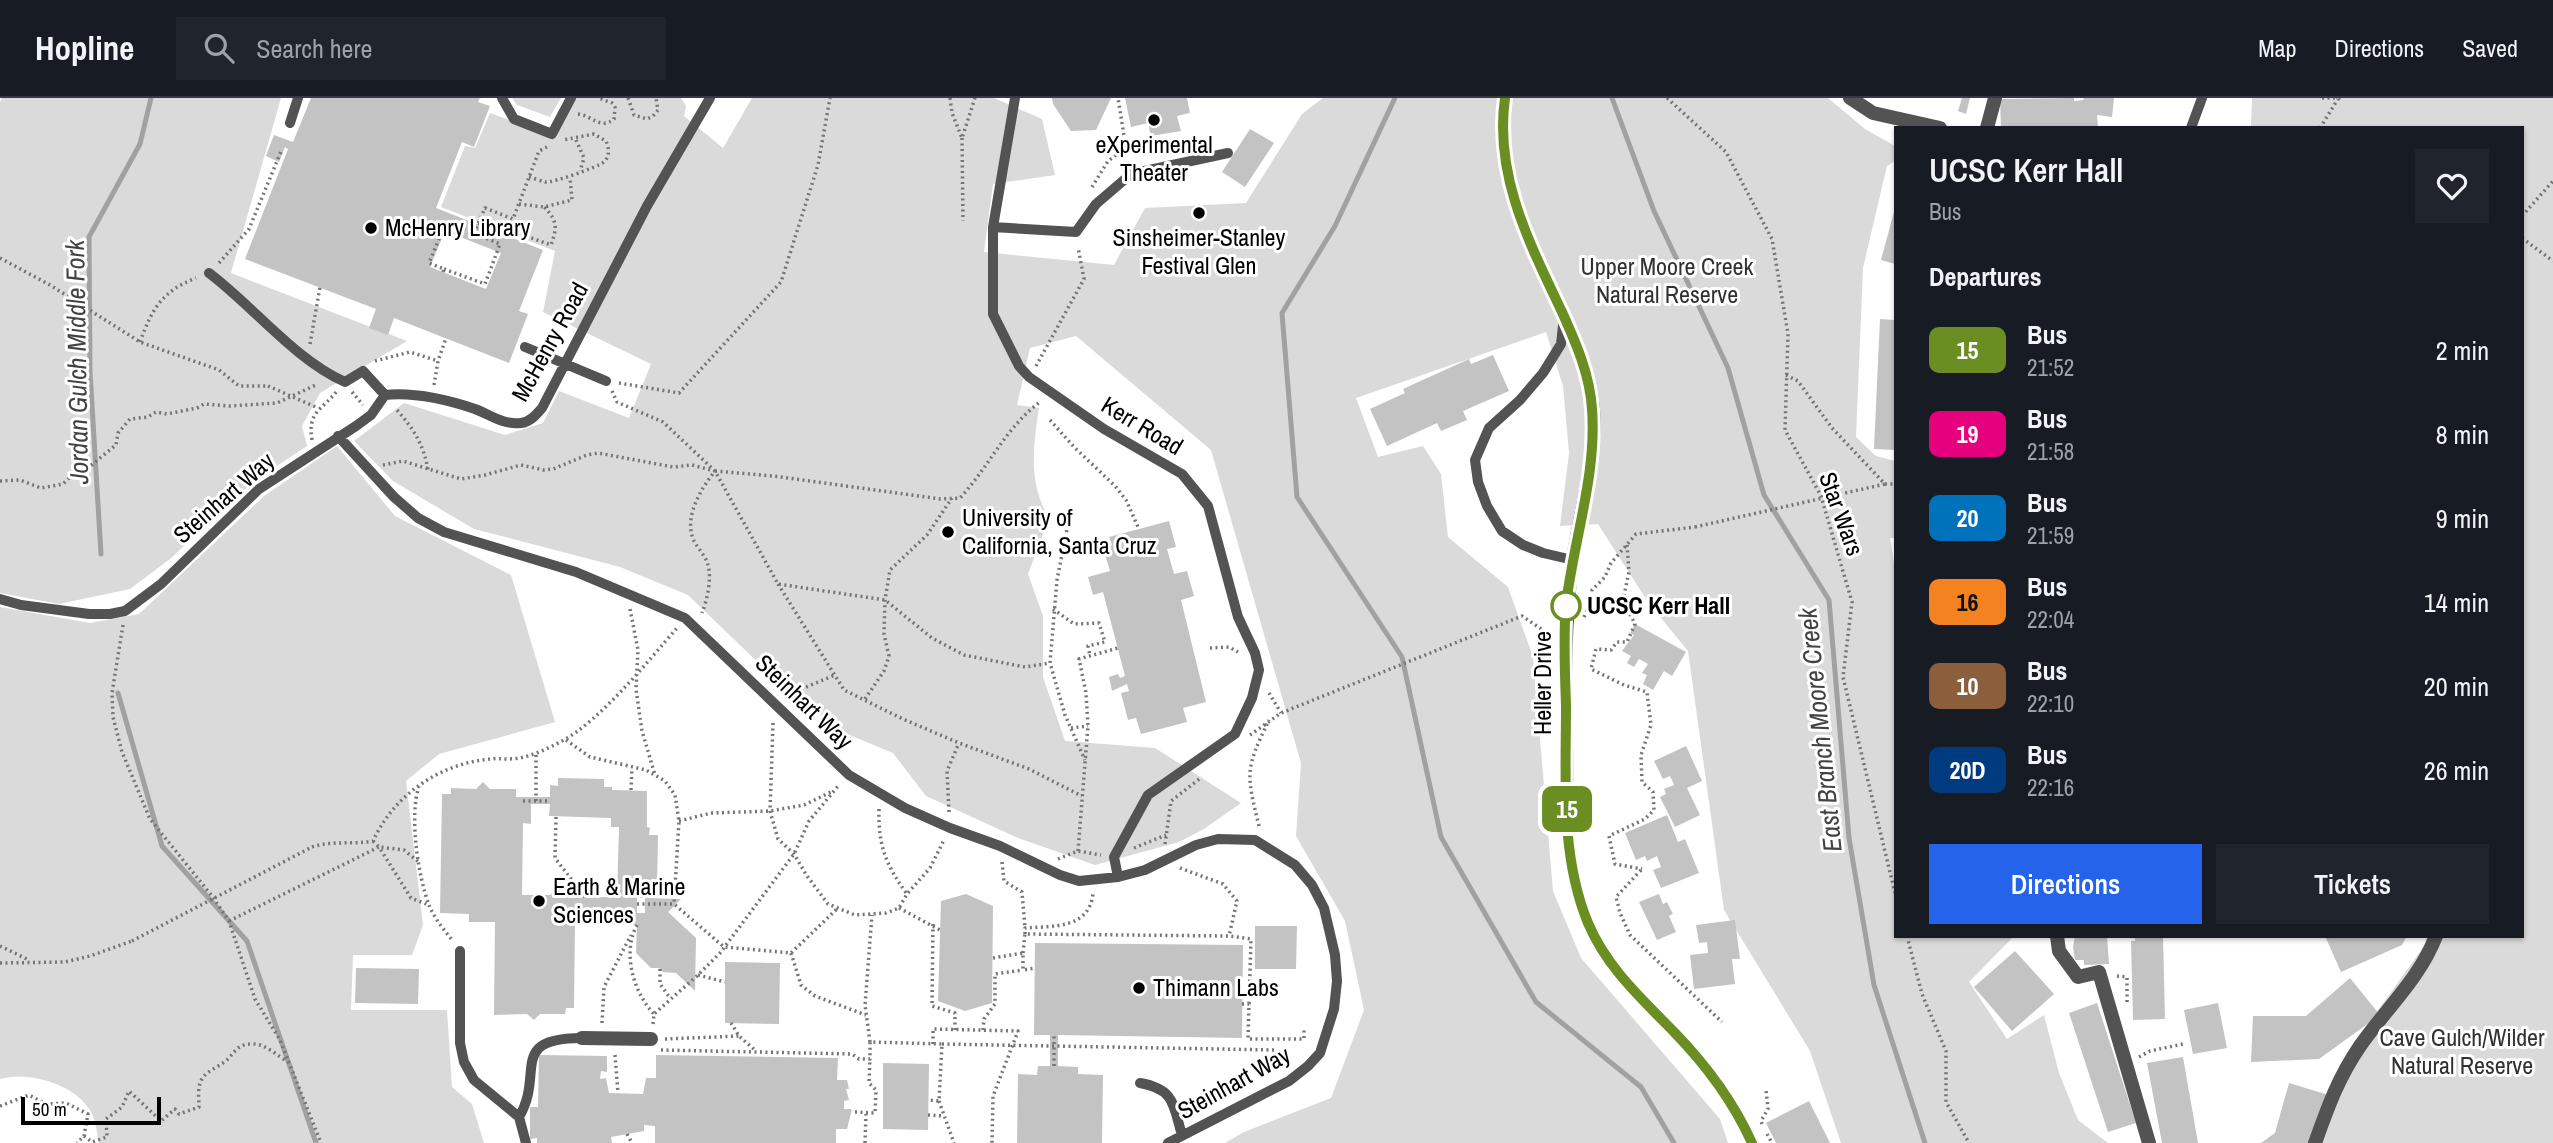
<!DOCTYPE html>
<html lang="en">
<head>
<meta charset="utf-8">
<style>
  body { margin:0; font-family:"Archivo Narrow",sans-serif; background:#20242c; color:#f1f3f6; height:100vh; display:flex; flex-direction:column; font-size:26px; white-space:nowrap }
  * { box-sizing:border-box; margin:0 }
  p { font-size:23px; color:#9ea1a6 }
  .icon { flex:none; width:38px; height:38px; fill:none; stroke:currentColor; stroke-width:2; stroke-linecap:round; stroke-linejoin:round }
  .map { position:relative; flex:1; overflow:hidden }
  .details { position:absolute; left:1894px; top:28px; width:630px; height:812px; display:flex; flex-direction:column; background:#171b24; border-radius:0px; box-shadow:0 2px 5px #0004 }
  .details>* { flex:none }
  .badge { padding:0 14px; border-radius:10px; font-size:24px; line-height:46px }
  .scale { position:absolute; left:21px; bottom:18px; width:140px; box-sizing:border-box; padding-left:7px; border:4px solid #000; border-top:0; font-size:19px; line-height:24px; white-space:nowrap; color:#000; -webkit-text-stroke:5px #fff; paint-order:stroke }
  .map>.badge { position:absolute; translate:-50% -50%; box-shadow:0 0 0 4px #fff }
  h2 { padding:0 35px; font-size:26px; line-height:63px }
  .round { display:grid; place-items:center; flex:none; width:74px; height:74px; border-radius:0px; background:#20242c }
  .summary { display:flex; align-items:center; justify-content:space-between; height:119px; padding:0 35px }
  h1 { font-size:33px; font-weight:600; line-height:52px }
  .action { display:flex; gap:14px; margin-top:auto; padding:14px 35px }
  .action a { flex:1; height:80px; border-radius:0px; background:#2563eb; color:#fff; font-size:28px; font-weight:600; line-height:80px; text-align:center }
  .action a+a { background:#20242c; color:#f1f3f6 }
  ul { padding:0; list-style:none }
  li { display:flex; align-items:center; gap:21px; height:84px; padding:0 35px }
  li div { flex:1 }
  li b { display:block; font-size:26px }
  li em { font-style:normal }
  li .badge { min-width:77px; font-weight:700; text-align:center }
  header { display:flex; align-items:center; gap:42px; box-sizing:border-box; height:98px; padding:0 35px; background:#171b24; border-bottom:2px solid #363941 }
  header strong { font-size:33px }
  nav { display:flex; gap:38px; margin-inline-start:auto; font-size:24px }
  .search { width:490px; height:63px; background:#20242c; display:flex; align-items:center; gap:18px; box-sizing:border-box; padding:0 24px; border-radius:0px; color:#9ea1a6; font-size:26px }
  .map>svg:first-child { display:block }
</style>
</head>
<body>
<header>
<strong>Hopline</strong>
<div class="search"><svg class="icon" aria-label="search" viewBox="0 0 24 24"><circle cx="10" cy="10" r="6"/><path d="M15 15l6 6"/></svg>Search here</div>
<nav><a>Map</a><a>Directions</a><a>Saved</a></nav>
</header>
<div class="map">
<svg width="2553" height="1045" viewBox="0 0 2553 1045">
  <rect width="100%" height="100%" fill="#fff"/>
  <path fill="#dadada" d="M2,0H281L231,175L407,243L320,295L302,328L307,348L254,383L170,461L130,491L59,506L0,495V4Z
    M512,0H561L550,19L517,7Z
    M576,0H681L686,8L684,18L723,50L752,0H994L1042,21L1055,77L993,86L984,154L1114,167L1145,110L1246,105L1302,16L1323,0H1828L1865,31L1895,48V63L1887,68L1863,170L1856,339L1876,358L1895,363V440H1890L1895,472V838H2014L1969,884L2007,941L2044,917L2059,975L2078,1022L2108,1045H1841L1810,953L1724,812L1688,553L1648,504L1598,426L1560,428L1569,355L1563,288L1546,234L1356,300L1378,359L1423,348L1441,376L1448,439L1508,489L1533,559L1553,793L1581,860L1720,1021L1728,1045H1225L1244,1034L1331,1000L1364,912L1345,823L1296,738L1301,665L1211,352L1076,238L1030,250L1017,307L1039,310C1033,348 1028,386 1049,420L1028,476L1043,518V579L1065,643L1155,650L1241,705L1204,731L1179,744L1095,767L1018,740L926,698L893,655L840,633L769,575L688,497L620,469L474,431L393,383L354,343L404,305L505,337L543,325L559,293L629,320L651,266L543,214L555,153L441,109L465,48L475,50L490,15L556,39Z
    M2252,0H2553V1045H2308L2348,954L2424,848L2427,838H2522V30H2249L2251,28Z
    M337,348L395,418L511,477L555,624L439,656L406,683L423,827L412,857H353L351,912H447L452,989L472,1006L484,1045H501H99C97,1036 96,1026 93,1018C80,987 29,972 0,981V509L90,525L139,516L264,398Z"/>
  <g fill="none" stroke-linecap="round" stroke-linejoin="round">
    <path stroke="#a1a1a1" stroke-width="5" d="M1395,0L1335,128L1282,215L1297,399L1402,559L1441,739L1536,904L1641,989L1674,1045
      M1612,0L1654,113L1728,270L1764,397L1829,502L1849,740L1874,887L1925,1045
      M101,456L90,274L89,139L140,46L151,0
      M118,595L162,748L247,843L316,1045"/>
  </g>
  <path fill="#c3c3c3" fill-rule="evenodd" d="M311,0H480L478,4L490,8L474,49L462,44L436,110L543,152L519,213L528,216L509,265L394,220L388,237L369,230L376,211L245,161L288,51L285,49L279,64L266,58L274,37L293,44ZM445,133L501,155L486,191L430,169Z
    M1052,0H1111L1096,32L1071,33L1053,6Z
    M1125,0H1187L1190,15L1177,18L1181,33L1151,38L1148,25L1131,29Z
    M1962,0H1970L1966,16L1958,13Z
    M2074,0V3L2083,2L2084,0H2114L2112,19L2097,17L2098,30H2001L2000,1Z
    M1250,31L1274,45L1245,89L1222,74Z
    M1895,110V166L1881,162Z
    M1880,221L1895,222V352L1874,351Z
    M1493,257L1509,293L1463,313L1467,322L1441,333L1437,325L1387,348L1370,311L1405,295L1403,291L1469,261L1471,266Z
    M1169,423L1176,449L1167,451L1174,476L1187,473L1194,498L1181,502L1206,604L1183,610L1187,624L1141,636L1136,620L1128,622L1121,595L1129,593L1127,586L1112,593L1109,579L1118,576L1120,580L1125,578L1103,494L1093,497L1088,479L1110,473L1103,450L1112,447L1109,439Z
    M1635,526L1686,554L1672,578L1664,573L1653,592L1643,586L1647,577L1642,575L1648,566L1639,561L1634,569L1627,565L1631,558L1622,553L1634,537L1630,535Z
    M1686,648L1702,683L1687,690L1700,717L1675,729L1660,699L1666,696L1664,691L1674,687L1670,678L1663,681L1654,663Z
    M558,680L604,681V689H612V692L647,693V729L650,730L649,737H658L657,791H649L648,800L681,801L668,814L696,840L695,893L676,875L663,874L659,870H651L636,855L637,827L575,825L574,910H566L565,916H540L534,922L527,916L494,917L495,824H469V816L440,815L442,696H451V690L476,691L483,684L490,691H516V699H550V687L558,688ZM531,706H550L549,718L611,720V729H619L617,799H576L563,785L550,797H522L523,725L531,726ZM637,800H645V815H637Z
    M1667,717L1678,744L1685,741L1699,775L1661,790L1653,772L1661,769L1657,758L1647,763L1645,758L1636,762L1625,735Z
    M966,796L993,808L992,905L965,913L938,903L941,803Z
    M1659,796L1663,806L1667,804L1673,816L1669,818L1676,834L1657,842L1639,804Z
    M1735,822L1740,861H1732L1735,886L1694,891L1690,857L1708,855L1707,844L1699,845L1696,827Z
    M1255,828H1297L1296,871H1255Z
    M2075,838H2107L2109,866L2084,867V862H2075L2073,849Z
    M2135,838H2163L2165,921L2133,922L2131,843H2135Z
    M2325,838H2407L2402,847L2341,874Z
    M1035,845L1243,847L1242,940L1058,937V968L1078,969V976L1103,977L1102,1045H1017L1018,976L1037,977L1038,968H1050V937H1034Z
    M2015,853L2054,896L2012,933L1974,889Z
    M725,864L780,865L779,926L725,925Z
    M356,870L419,871L418,906L355,905Z
    M2350,880L2380,917L2319,961L2251,964L2253,918H2306Z
    M2097,905L2136,1025L2108,1034L2069,915Z
    M2218,905L2227,950L2193,956L2184,912Z
    M539,957L607,958V974L601,973L600,981L606,980L609,995L643,996L646,980H656V957L838,960L837,982H847L849,991H846L849,1002L844,1003V1011H852L847,1031H836V1045H655V1028L644,1027V1033L611,1039L612,1045H537V1040L530,1041V1009H538Z
    M2183,959L2198,1045H2162L2147,965Z
    M883,965L929,966L928,1032L883,1031Z
    M2289,985L2332,998L2313,1045H2261L2275,1035Z
    M1809,1003L1830,1045H1776L1766,1025Z"/>
  <g fill="none" stroke-linecap="round" stroke-linejoin="round">
    <path stroke="#757575" stroke-width="3.5" stroke-dasharray="2 3.5" stroke-linecap="butt" d="M628,0L634,17L647,21L653,18L658,12L656,0
      M950,0L952,15L962,40L975,0
      M1667,0L1726,54L1772,141L1788,236L1785,332L1821,398L1852,504L1843,579L1895,795
      M2322,0H2344
      M578,16C593,18 600,32 614,21L615,9L612,5L599,0
      M2320,30L2338,1
      M962,40L963,123
      M576,42L584,60L580,73
      M529,79C534,80 540,83 545,84C553,85 598,69 604,64C610,58 609,50 606,43L594,36L563,42
      M1092,89L1108,63L1126,50L1118,0
      M519,106L544,109L572,102L570,79
      M2522,118L2553,83
      M478,125L491,131L493,126L551,147C557,130 558,123 544,109
      M2522,140L2553,163
      M0,160L50,187L140,244L219,272L239,288H268
      M219,165L249,131L282,51
      M444,171L485,186L500,146L474,135
      M443,174L444,171L429,165L446,124L474,135L485,110L513,121L539,53L547,49
      M140,244C152,211 162,193 196,180
      M310,246L320,189
      M375,263L410,254L438,263
      M1036,268L1084,181L1078,149
      M1786,277L1798,283L1832,330L1885,386H1895
      M619,285L679,295L781,184L818,67L830,0
      M434,287L438,263L446,240
      M612,293L617,304L663,324L715,373L778,486L885,502L932,540L964,557L1025,569L1050,565
      M352,294L363,307
      M397,312C413,330 424,347 428,372
      M1050,322L1074,349L1115,388L1126,402L1139,431
      M312,342C307,314 322,312 337,293
      M383,367L403,363L461,381L485,377L521,367L544,372L553,371L587,357L598,355L673,369L692,367L715,373C701,391 683,419 694,443C698,451 706,458 708,467C712,481 707,502 702,515
      M715,373L773,378L940,401L960,400C988,370 1006,329 1040,304
      M0,383L20,382L41,390L63,386L71,378L89,369L116,347L118,335L130,321L148,319L156,314L167,316L197,310L204,306L230,308L277,305L318,286
      M1070,416L1057,482L1050,565L1065,617L1085,662
      M1627,447L1629,474L1623,502L1635,526L1627,544H1617L1611,552L1596,551L1591,571L1624,587L1647,594L1651,627L1641,657L1642,684L1653,694L1654,712L1645,721L1609,738L1615,766L1642,771
      M778,486L844,592L903,621L959,645L1029,671L1082,698
      M1591,506L1623,502
      M630,511L638,552L636,591L642,633L655,677
      M1053,511L1074,526L1099,525L1105,544L1088,548L1090,558
      M1584,519L1591,506L1592,492L1605,479L1611,465L1636,436L1695,429
      M123,527L112,595L113,619L122,654L150,721L212,798L229,823L255,901L280,942L321,1045
      M1210,550L1229,549L1238,554
      M1269,595L1281,615
      M865,601L884,573L889,558L884,536L885,502L890,472L927,437L952,400
      M791,604L799,592L835,577
      M773,625L770,713L778,741L794,756L807,778L828,806L855,817L886,815L899,810L907,796L930,770L944,742
      M1071,630L1088,628
      M1250,637L1281,615L1522,518L1550,537
      M566,642L590,659L646,672L665,683L675,697L679,723L674,806
      M419,688C409,718 418,778 429,807C434,820 444,832 453,843
      M631,692L632,670
      M523,703H550
      M536,703V656
      M879,711C878,748 886,767 907,796
      M949,714L947,673L959,645
      M556,719L555,760L585,799
      M679,723L711,715L770,713L804,707L833,693
      M1259,728C1246,675 1245,672 1269,622
      M373,743L379,749L404,752L420,765
      M1165,746L1171,703L1202,679
      M312,749C333,742 352,747 373,743C394,697 440,665 491,661C496,660 501,661 507,661C527,661 545,652 562,643C600,623 648,563 677,530
      M1134,750L1166,737
      M1078,753L1088,628L1086,595L1079,561L1118,550
      M1058,761L1078,753L1101,757
      M1002,764L1004,783L1022,794L1025,830
      M1180,770L1223,786L1237,803L1229,838
      M1641,772L1616,799L1620,815L1630,837L1722,924
      M637,806H674L724,849L791,855L838,810
      M899,810L940,832
      M229,823L379,749L411,800L429,807
      M933,826L932,908L955,915V932
      M637,827C622,854 633,894 654,916
      M1025,836V830C1053,828 1089,831 1093,796
      M1907,838L1922,896L1946,953V1004L1969,1045
      M0,848L29,862
      M791,855L801,887L815,898L866,917
      M1023,855L1025,836L1229,838L1251,841L1249,906
      M993,860L1023,855V872L1035,870
      M0,865L65,864L90,858L132,843
      M660,871V886L670,900
      M698,877L725,884
      M2117,878L2127,879V907
      M1242,906H1249L1248,941H1304V931
      M602,925L604,889L631,837
      M731,925L739,938L756,953
      M653,926L654,916L698,877L720,855L794,756L809,723L839,687
      M983,932L984,921L995,906V876L1023,872
      M665,941L739,938
      M870,944L865,907L872,817
      M933,946V931L1018,933L993,998L992,1045
      M942,946L1274,952L1282,970
      M661,952L852,956L859,961H870V944L942,946L939,1003L929,1002
      M615,957L618,995
      M2139,959L2150,953L2183,946
      M1220,987L1238,991
      M939,1003L954,1045
      M0,1008L29,997L46,1006L66,1005L88,1016L84,1038L77,1045
      M855,1014L875,1015L876,992L869,985L870,961
      M928,1017L944,1018
      M1762,1026L1761,1023L1768,1011L1766,992
      M627,1036L632,1045
      M1767,1036L1772,1045
      M84,1038L92,1044L107,1039L106,1021L122,1009L129,993L161,1023L175,1011L179,1016L199,1009C199,1000 197,989 202,981C207,973 216,970 223,965C235,957 235,945 254,946C265,946 278,958 288,964
      M865,1045L866,1016"/>
    <path stroke="#535353" stroke-width="10" d="M502,0L514,21L552,36L571,0
      M1015,0L993,129V216L1019,268L1029,279L1104,331L1182,376L1208,408L1238,519L1255,555L1259,572L1252,600L1235,636L1148,697L1114,759L1118,779
      M290,25L298,0
      M2191,30L2202,0
      M993,129L1076,134L1096,106L1131,76L1228,55
      M209,175C253,208 295,262 345,284L363,273L385,297
      M1564,219L1561,246L1543,275L1520,302L1489,330L1475,362L1478,384L1487,408L1502,433L1523,447L1543,455L1573,462
      M525,249L606,283
      M338,338L394,399L418,420L444,434L576,474L685,520L849,677L905,710L950,730L1000,748L1060,777L1079,783L1118,779L1145,772L1196,747L1218,741L1255,742L1295,767L1312,787L1324,810L1335,857L1337,883L1334,911L1320,955L1308,968L1289,983L1168,1045
      M0,501L21,507L89,516H110L125,513L161,486L259,391L356,328L371,317L385,297C415,294 445,301 475,311C491,317 503,327 521,325C530,324 536,317 542,310L647,108L710,0
      M460,853V945L464,964L474,982L519,1019L526,1045
      M1140,985C1175,991 1173,1007 1182,1037
      M519,1019C545,976 507,940 582,940"/>
    <path stroke="#535353" stroke-width="14" d="M1987,30L1995,0
      M2057,838L2059,853L2078,879L2099,874L2149,1045
      M582,940L651,941"/>
    <path stroke="#535353" stroke-width="14" d="M1850,0L1873,15L1940,30
      M2315,1045C2328,1009 2338,980 2360,948C2385,912 2420,880 2436,838"/>
    <path stroke="#202020" stroke-width="14" d="M1505,0C1494,76 1528,143 1559,209C1574,241 1590,275 1593,311C1596,364 1580,415 1572,467C1564,523 1565,579 1566,636C1567,699 1563,766 1588,825C1607,871 1641,900 1675,935C1707,968 1733,1003 1752,1045"/>
    <path stroke="#757575" stroke-width="3.5" stroke-dasharray="2 3.5" stroke-linecap="butt" d="M268,288L318,310
      M1695,429L1885,386
      M132,843L312,749
      M1054,968V937"/>
  </g>
  <g fill="none" stroke-linecap="round" stroke-linejoin="round">
    <defs>
      <path id="line" d="M1505,0C1494,78 1530,146 1562,214C1576,245 1590,277 1592,311C1597,376 1574,441 1566,506C1563,539 1565,574 1566,608C1566,679 1560,758 1588,825C1607,870 1641,900 1675,935C1707,968 1733,1003 1752,1045"/>
    </defs>
    <use href="#line" stroke="#fff" stroke-width="16"/>
    <use href="#line" stroke="#6b8e23" stroke-width="10"/>
  </g>
  <g fill="#000" stroke="#fff" stroke-width="2.5">
    <circle cx="1154" cy="22" r="7"/>
    <circle cx="1199" cy="115" r="7"/>
    <circle cx="371" cy="130" r="7"/>
    <circle cx="948" cy="434" r="7"/>
    <circle cx="539" cy="803" r="7"/>
    <circle cx="1139" cy="890" r="7"/>
  </g>
  <circle fill="#fff" stroke="#6b8e23" stroke-width="3.5" cx="1566" cy="508" r="14"/>
  <g text-anchor="middle" stroke-width="6" stroke-linejoin="round" paint-order="stroke">
    <g font-size="24" fill="#000" stroke="#fff" text-anchor="start">
      <text x="1154" y="55" text-anchor="middle">eXperimental<tspan x="1154" dy="28">Theater</tspan></text>
      <text x="385" y="138">McHenry Library</text>
      <text x="1199" y="148" text-anchor="middle">Sinsheimer-Stanley<tspan x="1199" dy="28">Festival Glen</tspan></text>
      <text x="962" y="428">University of<tspan x="962" dy="28">California, Santa Cruz</tspan></text>
      <text x="553" y="797">Earth &amp; Marine<tspan x="553" dy="28">Sciences</tspan></text>
      <text x="1153" y="898">Thimann Labs</text>
    </g>
    <g font-size="24" fill="#313131" stroke="#fff">
      <text x="1667" y="177">Upper Moore Creek<tspan x="1667" dy="28">Natural Reserve</tspan></text>
      <text x="2462" y="948">Cave Gulch/Wilder<tspan x="2462" dy="28">Natural Reserve</tspan></text>
    </g>
    <g font-size="24" fill="#000" stroke="#fff">
      <text transform="translate(550 244) rotate(-61)" y="8">McHenry Road</text>
      <text transform="translate(1142 328) rotate(31)" y="8">Kerr Road</text>
      <text transform="translate(224 400) rotate(-41)" y="8">Steinhart Way</text>
      <text transform="translate(1841 416) rotate(70)" y="8">Star Wars</text>
      <text transform="translate(1543 585) rotate(-90)" y="8">Heller Drive</text>
      <text transform="translate(804 604) rotate(44)" y="8">Steinhart Way</text>
      <text transform="translate(1234 985) rotate(-29)" y="8">Steinhart Way</text>
    </g>
    <g font-size="24" font-weight="bold" fill="#000" stroke="#fff" text-anchor="start">
      <text x="1587" y="516">UCSC Kerr Hall</text>
    </g>
    <g font-size="26" font-style="italic" fill="#424242" stroke="#fff">
      <text transform="translate(77 264) rotate(-91)" y="9">Jordan Gulch Middle Fork</text>
      <text transform="translate(1820 632) rotate(-96)" y="9">East Branch Moore Creek</text>
    </g>
  </g>
</svg>
<div class="scale">50 m</div>
<b class="badge" style="left:1567px;top:711px;background:#6b8e23;color:#fff">15</b>
<section class="details">
<div class="summary"><div><h1>UCSC Kerr Hall</h1><p>Bus</p></div><a class="round"><svg class="icon" aria-label="heart" viewBox="0 0 24 24"><path d="M12 20l-8-8c-3-5 5-10 8-4 3-6 11-1 8 4z"/></svg></a></div>
<h2>Departures</h2>
<ul>
<li><span class="badge" style="background:#6b8e23;color:#fff">15</span><div><b>Bus</b><p>21:52</p></div><em>2 min</em></li>
<li><span class="badge" style="background:#e6007e;color:#fff">19</span><div><b>Bus</b><p>21:58</p></div><em>8 min</em></li>
<li><span class="badge" style="background:#0072bc;color:#fff">20</span><div><b>Bus</b><p>21:59</p></div><em>9 min</em></li>
<li><span class="badge" style="background:#f58220;color:#111">16</span><div><b>Bus</b><p>22:04</p></div><em>14 min</em></li>
<li><span class="badge" style="background:#8b5e3c;color:#fff">10</span><div><b>Bus</b><p>22:10</p></div><em>20 min</em></li>
<li><span class="badge" style="background:#003b80;color:#fff">20D</span><div><b>Bus</b><p>22:16</p></div><em>26 min</em></li>
</ul>
<div class="action"><a>Directions</a><a>Tickets</a></div>
</section>
</div>
</body>
</html>
